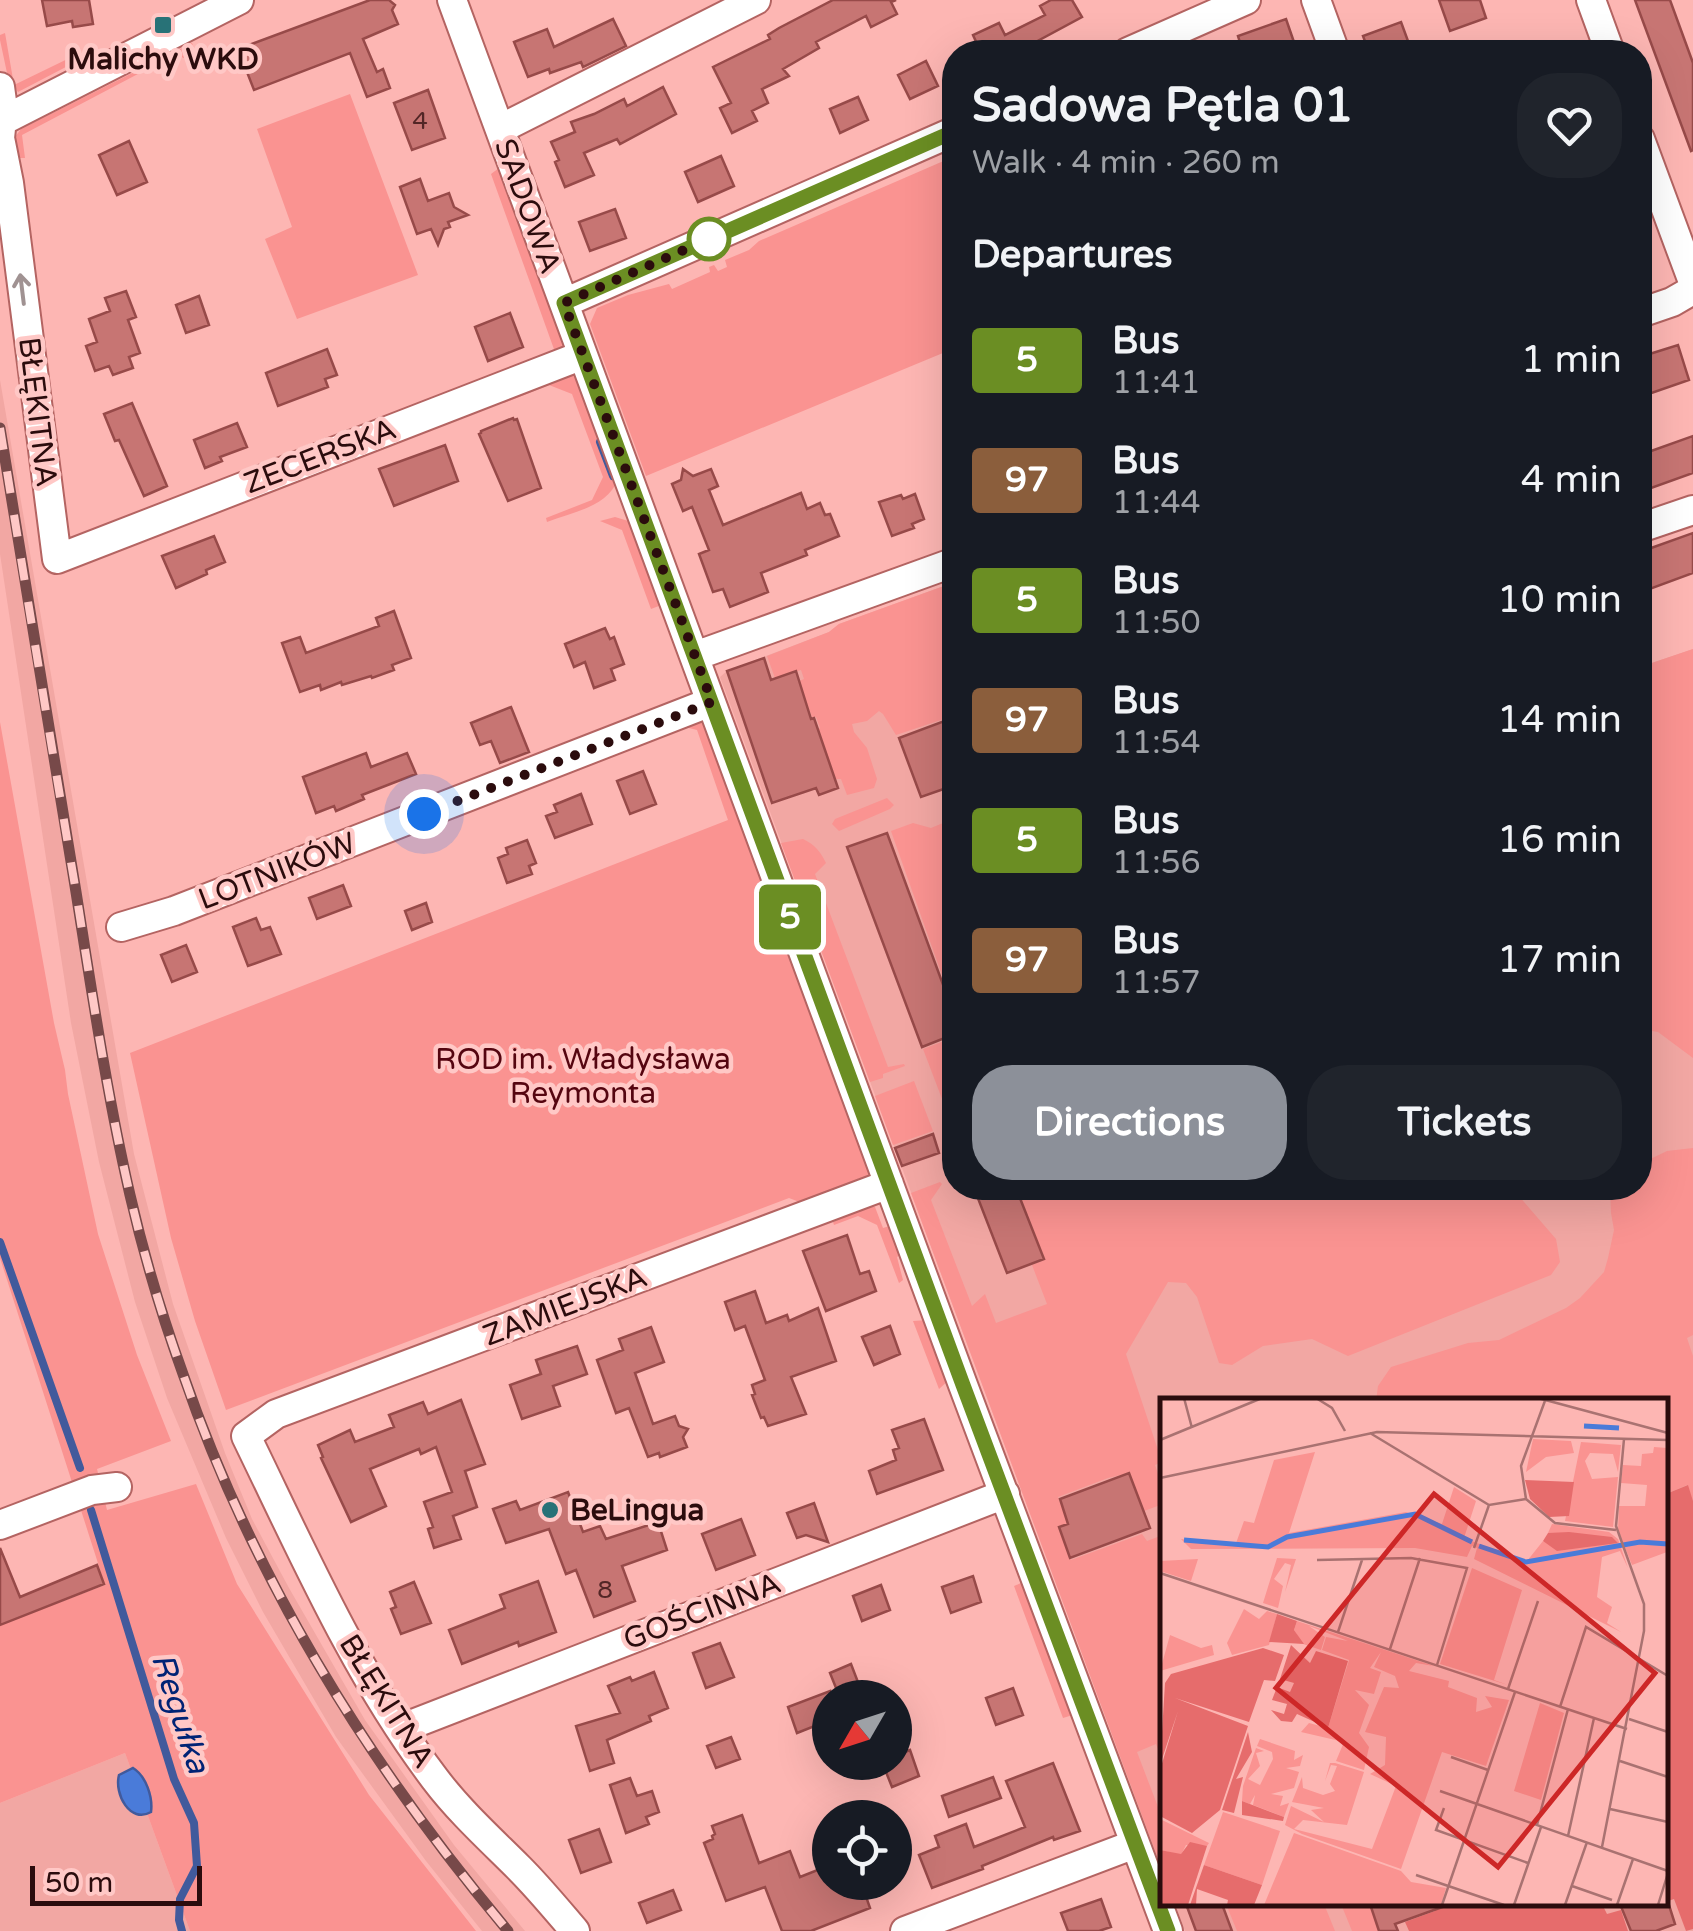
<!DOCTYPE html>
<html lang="en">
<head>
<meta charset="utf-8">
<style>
  body { margin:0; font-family:"Varela Round",sans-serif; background:#20242c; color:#f1f3f6; height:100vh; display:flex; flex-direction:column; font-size:38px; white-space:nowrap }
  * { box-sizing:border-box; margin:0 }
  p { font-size:32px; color:#9ea1a6 }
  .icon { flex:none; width:55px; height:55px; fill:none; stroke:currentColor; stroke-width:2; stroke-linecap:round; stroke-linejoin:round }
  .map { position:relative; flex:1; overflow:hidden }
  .sheet { position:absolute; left:942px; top:40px; width:710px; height:1160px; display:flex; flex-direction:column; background:#171b24; border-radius:40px; box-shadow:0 10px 40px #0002 }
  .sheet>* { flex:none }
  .badge { padding:0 20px; border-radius:8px; font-size:35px; line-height:65px }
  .needle { width:65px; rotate:231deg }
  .tools { position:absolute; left:812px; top:1680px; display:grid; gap:20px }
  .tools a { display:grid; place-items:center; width:100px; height:100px; border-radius:50%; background:#171b24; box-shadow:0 10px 40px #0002; font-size:50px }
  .scale { position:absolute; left:30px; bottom:25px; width:172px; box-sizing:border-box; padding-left:10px; border:5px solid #2b0c0d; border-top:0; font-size:28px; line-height:35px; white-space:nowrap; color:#2b0c0d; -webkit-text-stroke:8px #ffc8c6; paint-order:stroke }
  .you { position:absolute; width:50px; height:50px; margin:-25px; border:8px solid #fff; border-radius:50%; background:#1a73e8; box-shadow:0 0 0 15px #1a73e833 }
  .map>.badge { position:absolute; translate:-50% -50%; box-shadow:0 0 0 5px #fff }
  h2 { padding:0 30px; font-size:38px; line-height:90px }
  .round { display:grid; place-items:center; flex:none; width:105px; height:105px; border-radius:40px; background:#20242c }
  .overview { display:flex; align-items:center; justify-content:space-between; height:170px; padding:0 30px }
  h1 { font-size:48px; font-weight:800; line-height:75px }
  .primary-button { display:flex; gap:20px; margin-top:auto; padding:20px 30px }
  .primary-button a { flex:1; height:115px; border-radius:40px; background:#8c9099; color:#fff; font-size:40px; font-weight:800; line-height:115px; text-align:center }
  .primary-button a+a { background:#20242c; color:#f1f3f6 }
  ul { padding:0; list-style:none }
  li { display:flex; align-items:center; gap:30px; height:120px; padding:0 30px }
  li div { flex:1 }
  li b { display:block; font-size:38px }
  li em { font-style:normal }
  li .badge { min-width:110px; font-weight:700; text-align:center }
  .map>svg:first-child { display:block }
</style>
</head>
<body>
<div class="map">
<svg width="1693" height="1931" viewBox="0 0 1693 1931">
  <rect width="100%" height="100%" fill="#fdb6b3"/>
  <path fill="#f2a7a3" d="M0,380L134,1154L173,1304L225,1453L252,1519L289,1588L365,1720L454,1845L525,1931H482L426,1861L336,1737L263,1612L226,1538L167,1398L135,1302L99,1162L71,1023L0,554Z
    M955,582V1188H1640V667L1693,649V1931H1185L1175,1904H1666V1401H1163V1872L720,677L727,671L829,632L839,624Z
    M125,1753L190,1931H0V1803Z"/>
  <path fill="#fa9391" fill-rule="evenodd" d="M5,33L14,85L86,50L85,57L18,92L14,86L10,87L0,40V35Z
    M192,43L201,65L179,56L155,65L22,135L25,158H13L15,137L21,129Z
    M350,94L418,275L297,319L265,239L292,227L257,129Z
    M955,156V348L646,476L590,324L597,308L628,295L669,284L672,289L710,272L709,267L714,265L718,271L727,267L725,260L749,250L759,241Z
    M499,168L502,169L566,347L555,352L491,174Z
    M570,373L580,378L618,479C608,507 573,512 547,522L546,518L592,500L603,477L572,394L549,385L504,403L501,397Z
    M615,517L635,523L664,604L651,609L622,530L600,521Z
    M955,582V737L947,718L896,735L883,714L879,711L867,721L852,724L854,732L867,748L877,779L874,788L847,795L841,779H836L818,729L820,728L816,717H812L799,681L804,679L801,670L775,678L767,656L829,632L839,624Z
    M1693,649V1058L1658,1032L1640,1029V667Z
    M703,719L772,904L762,909L774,907L872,1170L867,1179L802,1203L789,1198L226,1410L195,1321L171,1238L130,1053L728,820L697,730L681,726Z
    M0,722L54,1023L65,1070L68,1094L98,1234L137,1355L171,1441L97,1469L107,1510L196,1484L237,1584L369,1795L476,1931H190L125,1753L0,1803V1625L105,1585L0,1258Z
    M887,798L894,805L890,809L839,831L832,824L835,819Z
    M955,818V1012L891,831L913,823L931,828Z
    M803,839C815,845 820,851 826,863L815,874L888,1067L904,1064L905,1066L883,1074V1078L870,1082L781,843Z
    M955,1037V1133L923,1049Z
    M914,1081L933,1131L893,1145L875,1096Z
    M1693,1148V1335L1687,1338L1693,1356V1501L1687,1485L1666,1494V1401H1376L1378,1386L1391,1367L1468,1343L1499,1340L1566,1308L1580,1298L1604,1272L1608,1258L1614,1230L1611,1213L1610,1189L1640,1188V1164L1667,1151Z
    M940,1182L942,1184L931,1200L972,1306L985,1294L996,1323L1047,1304L1032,1265L1045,1259L1017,1188H1512L1556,1239L1560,1262L1551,1275L1348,1356L1312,1339L1263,1346L1232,1365L1219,1363L1197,1297L1186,1283L1168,1282L1126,1354L1162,1462L1155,1465L1163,1488V1504L1144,1511L1138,1496L1059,1527L1071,1560L1142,1534L1147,1541L1163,1535V1762L1156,1744L1137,1752L1163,1820V1872L911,1193ZM1129,1473L1134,1484L1063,1510L1058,1497L1108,1478Z
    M868,1206L875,1207L883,1228L893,1225L903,1252L897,1257L903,1280L899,1283L877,1225L858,1216L834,1225L833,1222Z
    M928,1320L950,1379L939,1389L913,1321Z
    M1021,1583L1028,1584L1076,1714L1063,1718L1014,1586Z
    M1226,1904H1324L1335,1931H1237Z
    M1341,1904H1369L1379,1931H1352Z"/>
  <path fill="#e66c6c" d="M1688,1485L1693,1501V1929L1686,1931L1674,1899L1668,1901L1666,1893V1494Z
    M1433,1904H1602L1607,1914L1621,1910L1628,1931H1409L1405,1922L1435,1911Z"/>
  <path fill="#4a7bd9" stroke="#415a9c" stroke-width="2.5" d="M133,1768C146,1776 153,1797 151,1812C130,1824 114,1794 119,1775Z"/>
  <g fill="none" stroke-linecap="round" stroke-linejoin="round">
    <path stroke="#415a9c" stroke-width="8" d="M600,442L613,476
      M0,1242L80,1468
      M91,1510L174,1779L194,1823L197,1866L180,1899L179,1920L182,1931"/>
  </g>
  <path fill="#c77573" stroke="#974a49" stroke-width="2.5" d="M42,0H89L93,24L73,27L72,21L47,26Z
    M370,0H389L395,5L392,10L398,24L363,39L377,72L383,69L390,88L367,97L350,53L254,90L238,49Z
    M833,0H896L891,2L897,14L871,27L866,16L816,42L819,48L783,69L789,76L762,89L768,103L752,111L757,121L732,133L720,108L731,103L713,67L770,39L768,35L779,28Z
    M1051,0H1072L1082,17L1017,52H970L979,48L973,35L999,23L1005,35L1045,15L1040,6Z
    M1439,0H1480L1486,18L1450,31Z
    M1635,0H1670L1693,63V150L1691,151Z
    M613,19L626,46L583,67L581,62L550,73L549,69L528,77L514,42L547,29L554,47Z
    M1286,19L1296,48L1283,52H1243L1238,36Z
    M1401,22L1412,52H1369L1363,36Z
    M926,61L938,86L910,99L898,75Z
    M663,87L676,114L620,144L617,139L584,153L594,175L565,187L555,162L559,160L551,142L575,132L571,122L594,114L624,99L627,106Z
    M428,90L445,138L412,150L394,103Z
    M858,97L868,120L840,133L830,109Z
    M129,141L147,182L117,195L99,155Z
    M721,156L734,186L698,202L685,172Z
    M420,179L428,201L449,193L454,207L468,215L448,222L450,227L444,229L438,245L431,229L417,234L400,187Z
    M615,209L626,238L590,251L579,222Z
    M126,291L136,317L128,320L140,353L129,357L133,368L113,375L109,366L95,371L86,346L97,342L89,319L110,311L105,298Z
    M199,296L209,325L186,333L176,305Z
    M510,313L523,347L488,361L475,327Z
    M1678,345L1689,380L1640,397V357Z
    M327,349L337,375L325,379L328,387L278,406L266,373Z
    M132,403L167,486L144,496L119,440L115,441L104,414Z
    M513,418L514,420L517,419L541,488L508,501L479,434L481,433V431Z
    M237,423L247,447L220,457L222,461L205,468L194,440Z
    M1693,436V473L1640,492V455Z
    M445,445L458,481L394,506L379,469Z
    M683,469L693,476L711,469L718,486L709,490L723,525L801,493L807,509L820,503L825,515L830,514L839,536L805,550L807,555L761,573L768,592L730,607L723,589L713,592L699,554L709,550L692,507L683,511L672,484L681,480Z
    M915,494L924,519L912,524L914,528L892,536L879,502L901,495L903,499Z
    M1693,533V573L1647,590L1640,570V552Z
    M214,536L225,562L206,570L207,574L176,588L162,556Z
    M394,611L411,658L392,665L394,670L372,678L371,676L342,685L341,682L321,690L320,685L300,692L282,643L300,637L306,653L379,626L376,618Z
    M605,628L610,639L614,637L624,664L611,669L615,680L594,688L585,662L574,667L565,644Z
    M764,658L771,680L796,671L811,719L814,718L838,788L819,795L816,788L772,803L727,671Z
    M511,707L529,752L500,763L491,741L480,745L471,723Z
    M947,720L955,740V785L921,797L899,738Z
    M366,753L371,767L407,753L416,774L362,795L364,799L336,811L334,806L316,813L303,777Z
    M643,771L656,804L630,814L617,781Z
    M581,794L592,824L555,838L546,816L557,812L554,805Z
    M887,833L955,1017V1034L922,1047L847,847Z
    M527,840L536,863L529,866L532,874L507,883L498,858L508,854L506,848Z
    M343,885L351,906L317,919L309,898Z
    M426,903L432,922L412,930L405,911Z
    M256,918L261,930L270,927L281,954L248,966L233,927Z
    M186,945L197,972L172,982L161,955Z
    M933,1134L939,1153L902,1166L895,1148Z
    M974,1188H1016L1044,1259L1007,1273Z
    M847,1235L860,1274L869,1271L876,1291L826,1311L803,1251Z
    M755,1291L766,1323L787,1315L789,1321L818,1308L836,1361L791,1377L806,1414L768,1426L764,1417L761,1418L752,1395L755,1394L752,1385L765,1380L745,1326L735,1330L725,1302Z
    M890,1326L900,1354L874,1365L862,1337Z
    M651,1327L664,1362L635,1373L653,1424L675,1416L679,1426L688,1429L683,1437L687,1447L660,1457L659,1453L648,1457L629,1408L616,1413L597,1360L623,1350L619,1339Z
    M577,1346L587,1374L553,1386L560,1406L522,1419L510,1385L541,1374L536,1360Z
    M461,1400L485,1464L465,1471L477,1507L453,1516L461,1539L434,1548L428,1529L433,1527L424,1502L452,1492L436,1447L421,1454L419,1449L370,1469L386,1506L351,1522L321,1458L323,1457L318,1445L350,1430L355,1442L394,1427L389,1415L423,1402L428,1414Z
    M924,1419L943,1470L877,1494L869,1471L896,1460L893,1450L899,1448L892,1430Z
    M1129,1473L1150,1528L1070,1558L1059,1527L1068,1524L1060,1499Z
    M568,1492L583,1532L600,1526L606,1539L658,1522L667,1550L622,1566L635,1601L594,1617L576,1570L566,1574L549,1529L506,1543L493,1509L516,1501L520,1510Z
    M814,1503L828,1542L806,1535L797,1538L787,1513Z
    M741,1519L755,1555L716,1570L702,1534Z
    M0,1548L20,1597L97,1565L104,1584L0,1625Z
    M973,1576L981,1602L951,1613L942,1587Z
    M538,1581L556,1632L519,1646L518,1642L462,1664L449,1630L505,1608L500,1595Z
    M414,1582L431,1623L401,1634L391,1609L396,1607L390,1592Z
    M881,1585L890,1610L862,1621L853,1596Z
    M720,1643L734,1677L706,1688L693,1653Z
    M851,1664L864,1698H840L830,1673Z
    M654,1672L668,1708L649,1716L651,1721L607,1740L614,1763L590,1771L576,1726L620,1713L608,1686L630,1677L632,1681Z
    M1013,1688L1023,1715L996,1725L986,1698Z
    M830,1691V1720L797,1733L788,1707Z
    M731,1737L740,1759L716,1768L707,1746Z
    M910,1750L919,1776L892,1787L882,1762H895V1756Z
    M1053,1763L1080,1831L1054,1840L1053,1837L982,1866L983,1869L932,1888L919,1855L939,1847L935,1836L966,1824L974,1847L1025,1827L1006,1781Z
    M993,1777L1001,1798L949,1817L942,1796Z
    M630,1778L637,1796L652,1791L659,1812L646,1817L649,1824L626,1833L610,1785Z
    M742,1815L759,1863L790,1851L800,1877L830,1865V1882H861L870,1908L811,1931H782L765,1887L726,1901L704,1843L713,1839L712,1836L715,1834L712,1826Z
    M599,1829L611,1862L581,1873L569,1840Z
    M673,1890L681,1910L647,1923L639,1903Z
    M1101,1899L1111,1927L1099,1931H1068L1061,1913Z
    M1668,1902L1675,1924L1656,1931H1631L1620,1904Z
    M1186,1904H1222L1232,1931H1196Z
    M1370,1904H1445V1906L1395,1924L1398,1931H1379Z"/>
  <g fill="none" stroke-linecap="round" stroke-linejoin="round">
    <defs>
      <path id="minor" d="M452,0L963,1385L1168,1931
        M1316,0L1335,52
        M1591,0L1610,52
        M1128,52L1246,0
        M0,87L3,109L0,138L9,183L57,559L583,355
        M0,122L239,0
        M500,129L756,0
        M1640,139L1693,282
        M564,303L955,131
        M1640,313L1672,302L1693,290
        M1640,528L1693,510
        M695,656L955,562
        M121,927L174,911L711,702
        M0,1525L92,1490L117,1487
        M400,1729L1005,1494
        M575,1931C557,1910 539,1888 519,1868C490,1839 460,1812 435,1779C356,1675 303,1553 246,1436L276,1414L889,1184
        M905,1931L1135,1844"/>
    </defs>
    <use href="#minor" stroke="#b46462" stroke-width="32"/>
    <use href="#minor" stroke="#fff" stroke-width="28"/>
    <defs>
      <path id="rail" d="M0,428C25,583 50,738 76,892C92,993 107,1095 130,1195C144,1256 162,1316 183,1374C254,1580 369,1765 508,1931"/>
    </defs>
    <use href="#rail" stroke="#774949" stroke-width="11"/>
    <use href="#rail" stroke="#ffc8c6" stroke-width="8" stroke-dasharray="22" stroke-linecap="butt"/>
  </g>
  <defs><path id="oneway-shaft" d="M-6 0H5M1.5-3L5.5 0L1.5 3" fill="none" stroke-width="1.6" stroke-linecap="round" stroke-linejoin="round" transform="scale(2.5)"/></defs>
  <use stroke="#a09292" href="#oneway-shaft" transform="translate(22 289) rotate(-97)"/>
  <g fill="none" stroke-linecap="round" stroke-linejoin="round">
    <defs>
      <path id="line" d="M955,131L564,303L963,1385L1168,1931"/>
    </defs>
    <use href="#line" stroke="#fff" stroke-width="22"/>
    <use href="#line" stroke="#6b8e23" stroke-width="15"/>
    <path stroke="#2b0c0d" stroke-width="10" stroke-dasharray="0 18" d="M424,814L712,702L564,303L709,239"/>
  </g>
  <g fill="#287277" stroke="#ffc8c6" stroke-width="4">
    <rect x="153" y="15" width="20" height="20" rx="5"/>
    <circle cx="550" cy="1510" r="10"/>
  </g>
  <circle fill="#fff" stroke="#6b8e23" stroke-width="5" cx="709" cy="239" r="20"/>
  <g text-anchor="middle" stroke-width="9" stroke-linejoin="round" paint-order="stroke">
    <g font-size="25" fill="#522626">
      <text x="420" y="129">4</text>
      <text x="605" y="1598">8</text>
    </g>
    <g font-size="30" font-weight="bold" fill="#2b0c0d" stroke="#ffc8c6">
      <text x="163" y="69">Malichy WKD</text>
      <text x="570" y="1520" text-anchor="start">BeLingua</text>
    </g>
    <g font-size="30" fill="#2b0c0d" stroke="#ffc8c6">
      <text transform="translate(528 206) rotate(70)" y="10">SADOWA</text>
      <text transform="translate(38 412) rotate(83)" y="10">BŁĘKITNA</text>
      <text transform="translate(320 456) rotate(-21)" y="10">ZECERSKA</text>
      <text transform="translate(277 871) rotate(-21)" y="10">LOTNIKÓW</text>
      <text transform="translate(565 1306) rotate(-21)" y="10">ZAMIEJSKA</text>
      <text transform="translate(702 1611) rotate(-21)" y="10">GOŚCINNA</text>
      <text transform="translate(387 1701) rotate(58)" y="10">BŁĘKITNA</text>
    </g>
    <g font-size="30" fill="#550510" stroke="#ffc8c6">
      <text x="583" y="1069">ROD im. Władysława<tspan x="583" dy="34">Reymonta</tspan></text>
    </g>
    <g font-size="32" font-style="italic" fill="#002375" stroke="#ffc8c6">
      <text transform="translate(181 1713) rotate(72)" y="11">Regułka</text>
    </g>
  </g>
  <g transform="translate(1160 1398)">
    <rect width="508" height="508" fill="#fdb6b3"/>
    <path d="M373,41L411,43L414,55L386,59L366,74ZM421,44L461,47L458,74L453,56L430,55L425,63L432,81L458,79L453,129L405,123ZM494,49L507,50V154L472,167L458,132L459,108H485L487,87L461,85L463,67L481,68L482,56L493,55ZM155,54L129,135L246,114L282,126L294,89L316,103L304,140L356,160L367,163L383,143L397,150L457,144L388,135L392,126L449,134L458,141L468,170L460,153L442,159L437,199L452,209L447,225L461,234L314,161L317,150L312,148L307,159L255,150L31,151L21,141L75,148L84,123L94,125L114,62ZM117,160L136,161L125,194L131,167L125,165L114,181L123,188L118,210L103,205ZM38,161L31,183L0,173V163ZM312,170L362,192L334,282L348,287L280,266ZM84,211L99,221L107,213L117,216L109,247L72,257L67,245ZM137,223L274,268L256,265L249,273L289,283L288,289L317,300L316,314L332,309L325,298L349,302L326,368L282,354L241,471L142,436L125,427L131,408L164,424L151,412L164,410L132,404L142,379L143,390L163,397L175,393L170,386L177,368L171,367L165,383L170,365H175L204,374L187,427L143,422L134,431L212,451L236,388L210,376L225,367L226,339L205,334L224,289L239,290L235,278L214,269L221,254L210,270L221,274L214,296L195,292L209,307L199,335L209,349L204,372L176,363L184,344L141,334L149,325L168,330L189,262L162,252L166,239L188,243L149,228L165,239L161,252L143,246L134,232ZM10,237L41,250L52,247L54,257L0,273ZM380,305L404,315L381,402L354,393ZM100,341L135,353L134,362L143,357L140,368L126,370L139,374L134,390L111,396L123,398L120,408L129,405L124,419L93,407L95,397L90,406L82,403L83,388L96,350L104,353L96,355L100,368L88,381L100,387L113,361L112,354L97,348ZM63,414L120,433L102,487L44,467ZM0,421L49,445L47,448L26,447L21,457L0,452ZM134,435L241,473L251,484L286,490L281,507H104Z" fill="#fa9391"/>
    <path d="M365,82L414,84L409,118L389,119L370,101ZM409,134L452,139L458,145L397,153L383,143L388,135ZM117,216L137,223L134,232L144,246L109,244ZM131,247L150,265L156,253L188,263L168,330L137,316L132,324L121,323L111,312L124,316L127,306L112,302L117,289L130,294L134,285L120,281ZM103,250L124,257L115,283L104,282L89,324L15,300L88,328L60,412L32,435L0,418V372L18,313L0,367L5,285L11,276ZM88,334L92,354L76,381L83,379L74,415L62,412ZM82,403L124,419L123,423L82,417ZM30,444L47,448L28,507H0V452L21,456ZM44,467L102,487L94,507H67L68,502L37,491L36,507H30Z" fill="#e66c6c"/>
    <path fill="none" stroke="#4a7bd9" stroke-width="5" d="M424,28L459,30M24,142L108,149L127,139L255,116L312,144M319,148L366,164L480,144L508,146"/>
    <path fill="none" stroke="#a97271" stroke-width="2.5" d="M24,0L32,30M156,0L172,10L185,33M378,0L508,35M386,0L361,68L366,101L395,125L456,132M210,35L329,107L366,101M0,42L102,0M0,80L217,34L508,42M314,150L329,107M157,162L251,160L307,170L277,267M0,175L467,331M178,234L202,162M230,251L260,160M348,291L378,203M400,309L426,229L508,278M469,321L508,334M291,359L328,372M460,363L508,379M280,393L508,473M284,410L276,432L368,465M450,411L508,424M377,427L408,311M408,438L434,320M442,449L484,233V206L456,128L464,41M256,477L344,507M412,488L452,502M282,507L355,294M354,507L381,429M405,507L427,444M457,507L473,461M498,507L508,475"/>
    <path fill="#cd2727" fill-opacity="0.15" stroke="#cd2727" stroke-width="5" d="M274,96L495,275L338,469L116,290Z"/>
    <rect width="508" height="508" fill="none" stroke="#2b0c0d" stroke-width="5"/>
  </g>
</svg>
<div class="tools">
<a><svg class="needle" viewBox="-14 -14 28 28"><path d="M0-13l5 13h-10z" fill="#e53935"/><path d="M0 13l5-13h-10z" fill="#9ea1a6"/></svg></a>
<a><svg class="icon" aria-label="locate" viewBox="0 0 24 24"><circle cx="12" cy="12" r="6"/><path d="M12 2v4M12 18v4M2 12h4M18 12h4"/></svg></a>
</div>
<div class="scale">50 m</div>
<div class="you" style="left:424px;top:814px"></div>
<b class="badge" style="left:790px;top:917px;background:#6b8e23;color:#fff">5</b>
<section class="sheet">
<div class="overview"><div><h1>Sadowa Pętla 01</h1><p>Walk · 4 min · 260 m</p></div><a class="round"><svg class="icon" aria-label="heart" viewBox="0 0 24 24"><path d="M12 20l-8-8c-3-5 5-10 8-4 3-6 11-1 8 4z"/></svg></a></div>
<h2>Departures</h2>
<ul>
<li><span class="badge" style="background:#6b8e23;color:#fff">5</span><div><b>Bus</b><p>11:41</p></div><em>1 min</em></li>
<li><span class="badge" style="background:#8b5e3c;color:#fff">97</span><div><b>Bus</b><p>11:44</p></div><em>4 min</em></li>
<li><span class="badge" style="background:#6b8e23;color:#fff">5</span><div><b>Bus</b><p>11:50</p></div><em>10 min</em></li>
<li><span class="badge" style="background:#8b5e3c;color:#fff">97</span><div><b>Bus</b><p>11:54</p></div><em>14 min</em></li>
<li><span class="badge" style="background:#6b8e23;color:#fff">5</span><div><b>Bus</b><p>11:56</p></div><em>16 min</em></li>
<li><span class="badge" style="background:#8b5e3c;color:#fff">97</span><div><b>Bus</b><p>11:57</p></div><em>17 min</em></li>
</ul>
<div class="primary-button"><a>Directions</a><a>Tickets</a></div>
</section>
</div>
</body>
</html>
